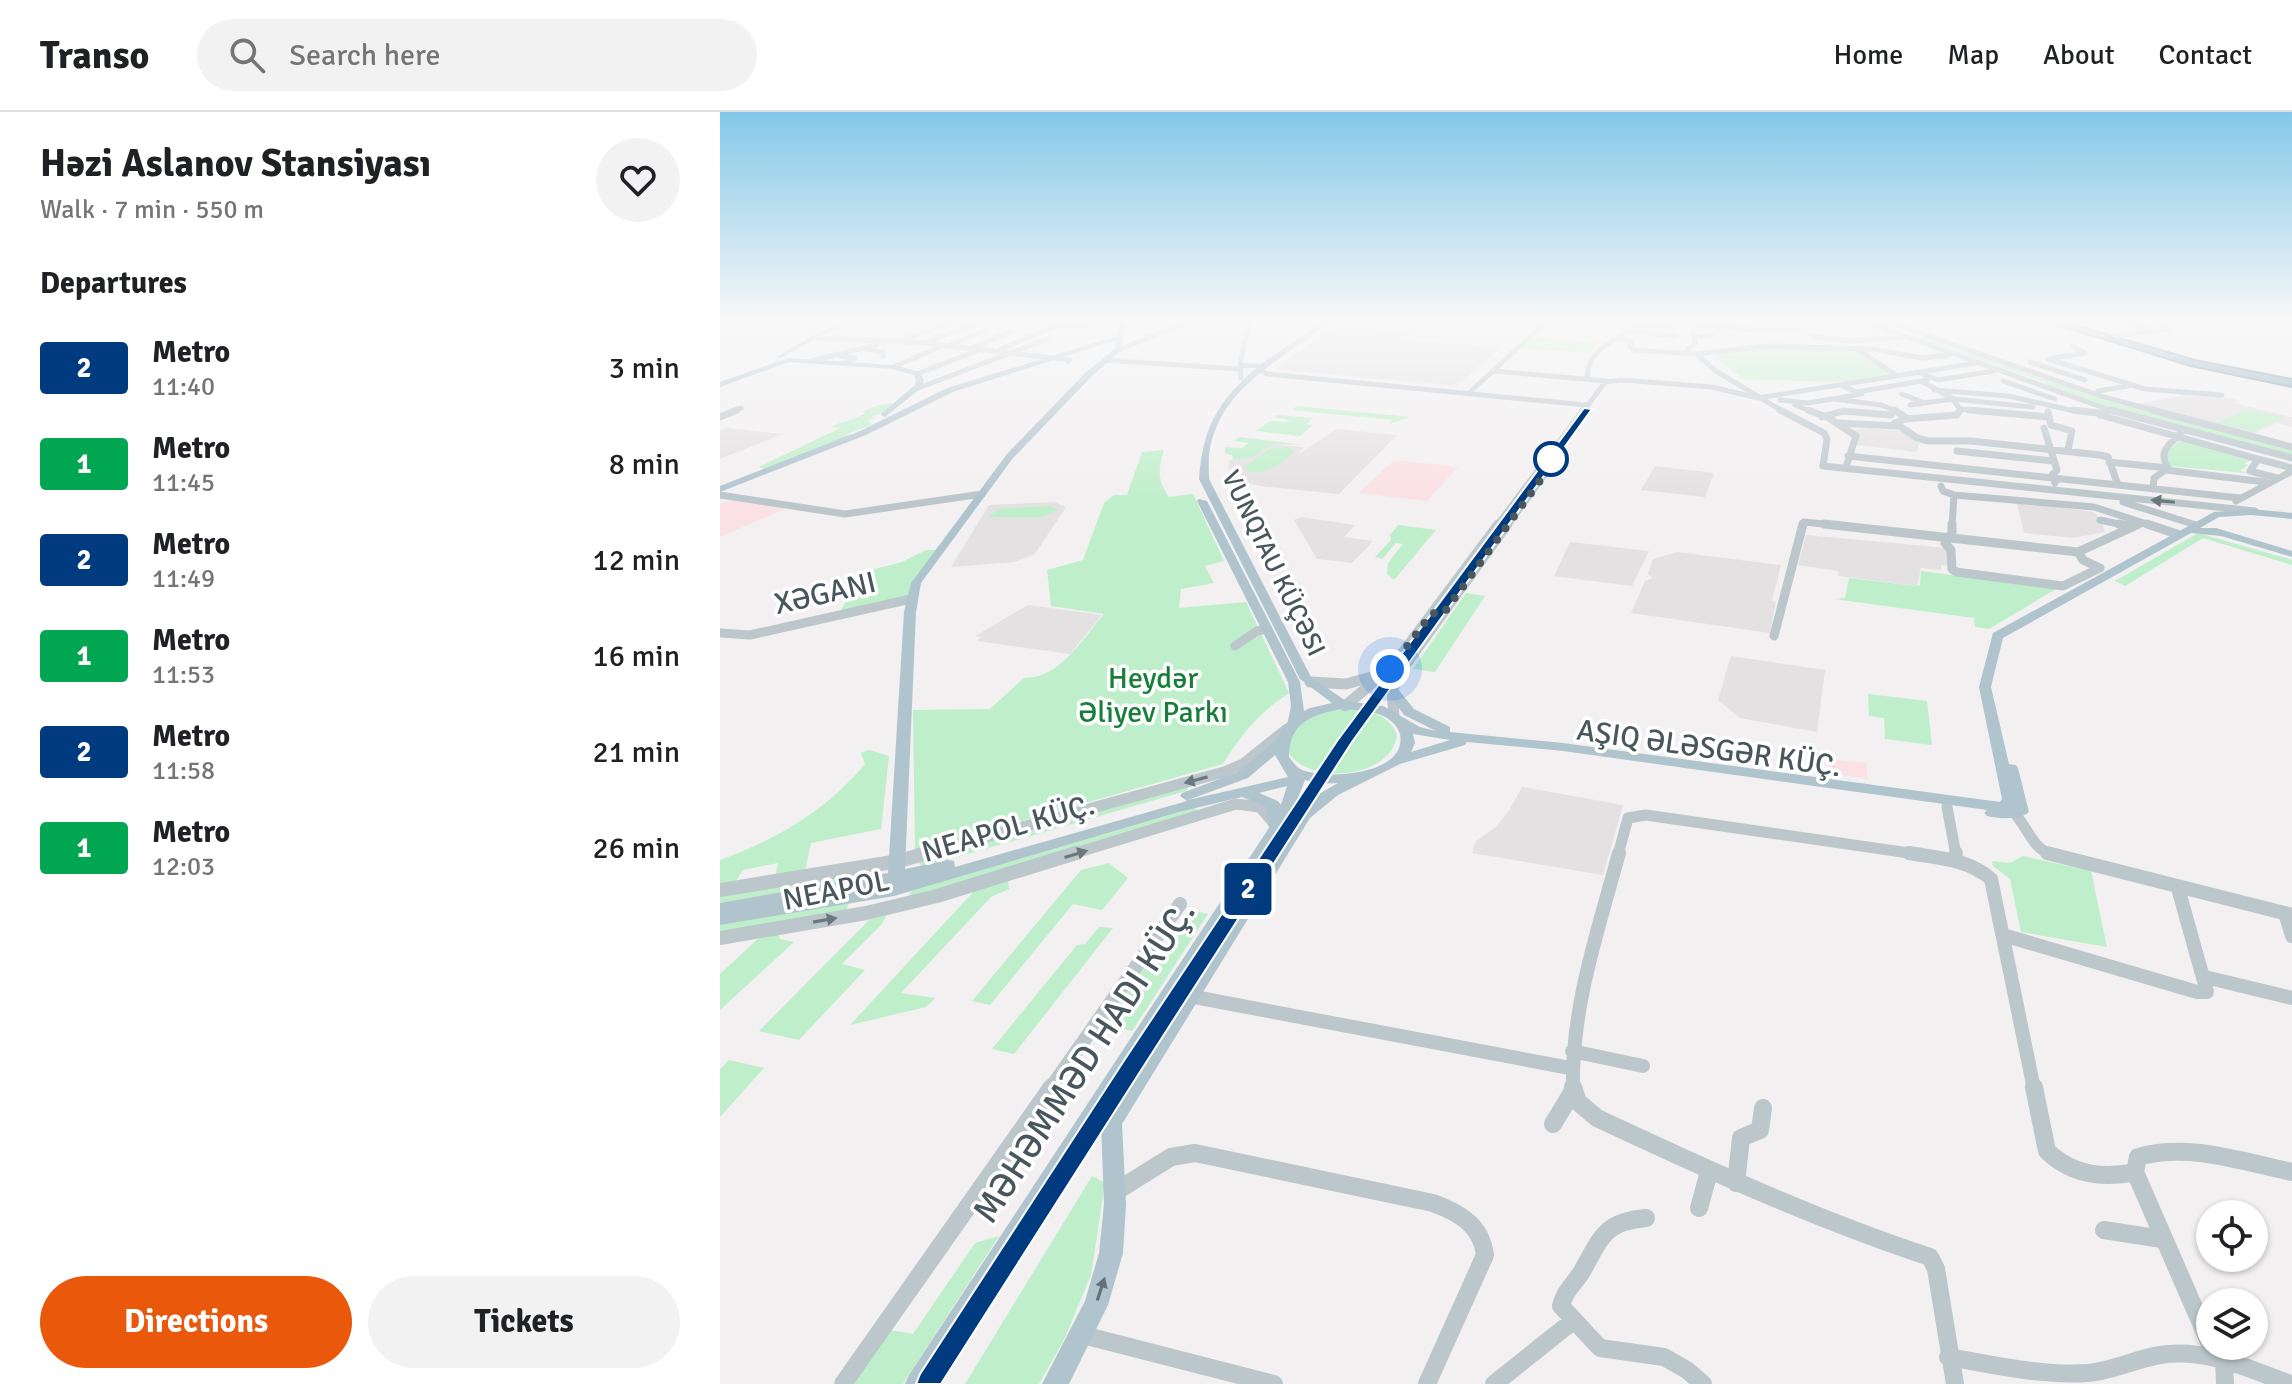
<!DOCTYPE html>
<html lang="en">
<head>
<meta charset="utf-8">
<style>
  body { margin:0; font-family:Signika,sans-serif; background:#f2f2f2; color:#202124; height:100vh; display:flex; flex-direction:column; font-size:30px; white-space:nowrap }
  * { box-sizing:border-box; margin:0 }
  p { font-size:26px; color:#757577 }
  .icon { flex:none; width:44px; height:44px; fill:none; stroke:currentColor; stroke-width:2; stroke-linecap:round; stroke-linejoin:round }
  .map { position:relative; flex:1; overflow:hidden }
  .sheet { display:flex; flex-direction:column; background:#fff; width:720px }
  .sheet>* { flex:none }
  .badge { padding:0 16px; border-radius:6px; font-size:28px; line-height:52px }
  .tools { position:absolute; left:1476px; top:1088px; display:grid; gap:16px }
  .tools a { display:grid; place-items:center; width:72px; height:72px; border-radius:50%; background:#fff; box-shadow:0 2px 6px #0004; font-size:40px }
  .you { position:absolute; width:40px; height:40px; margin:-20px; border:6px solid #fff; border-radius:50%; background:#1a73e8; box-shadow:0 0 0 12px #1a73e833 }
  .map>.badge { position:absolute; translate:-50% -50%; box-shadow:0 0 0 4px #fff }
  h2 { padding:0 40px; font-size:30px; line-height:72px }
  .round { display:grid; place-items:center; flex:none; width:84px; height:84px; border-radius:42px; background:#f2f2f2 }
  .overview { display:flex; align-items:center; justify-content:space-between; height:136px; padding:0 40px }
  h1 { font-size:38px; font-weight:700; line-height:60px }
  .button { display:flex; gap:16px; margin-top:auto; padding:16px 40px }
  .button a { flex:1; height:92px; border-radius:48px; background:#ea580c; color:#fff; font-size:32px; font-weight:700; line-height:92px; text-align:center }
  .button a+a { background:#f2f2f2; color:#202124 }
  ul { padding:0; list-style:none }
  li { display:flex; align-items:center; gap:24px; height:96px; padding:0 40px }
  li div { flex:1 }
  li b { display:block; font-size:30px }
  li em { font-style:normal }
  li .badge { min-width:88px; font-weight:700; text-align:center }
  header { display:flex; align-items:center; gap:48px; box-sizing:border-box; height:112px; padding:0 40px; background:#fff; border-bottom:2px solid #e0e0e0 }
  header strong { font-size:38px }
  nav { display:flex; gap:44px; margin-inline-start:auto; font-size:28px }
  .search { width:560px; height:72px; background:#f2f2f2; display:flex; align-items:center; gap:20px; box-sizing:border-box; padding:0 28px; border-radius:44px; color:#757577; font-size:30px }
  main { display:flex; flex:1; min-height:0 }
  .map>svg:first-child { display:block }
</style>
</head>
<body>
<header>
<strong>Transo</strong>
<div class="search"><svg class="icon" aria-label="search" viewBox="0 0 24 24"><circle cx="10" cy="10" r="6"/><path d="M15 15l6 6"/></svg>Search here</div>
<nav><a>Home</a><a>Map</a><a>About</a><a>Contact</a></nav>
</header>
<main>
<section class="sheet">
<div class="overview"><div><h1>Həzi Aslanov Stansiyası</h1><p>Walk · 7 min · 550 m</p></div><a class="round"><svg class="icon" aria-label="heart" viewBox="0 0 24 24"><path d="M12 20l-8-8c-3-5 5-10 8-4 3-6 11-1 8 4z"/></svg></a></div>
<h2>Departures</h2>
<ul>
<li><span class="badge" style="background:#003b80;color:#fff">2</span><div><b>Metro</b><p>11:40</p></div><em>3 min</em></li>
<li><span class="badge" style="background:#00a651;color:#fff">1</span><div><b>Metro</b><p>11:45</p></div><em>8 min</em></li>
<li><span class="badge" style="background:#003b80;color:#fff">2</span><div><b>Metro</b><p>11:49</p></div><em>12 min</em></li>
<li><span class="badge" style="background:#00a651;color:#fff">1</span><div><b>Metro</b><p>11:53</p></div><em>16 min</em></li>
<li><span class="badge" style="background:#003b80;color:#fff">2</span><div><b>Metro</b><p>11:58</p></div><em>21 min</em></li>
<li><span class="badge" style="background:#00a651;color:#fff">1</span><div><b>Metro</b><p>12:03</p></div><em>26 min</em></li>
</ul>
<div class="button"><a>Directions</a><a>Tickets</a></div>
</section>
<div class="map">
<svg width="1572" height="1272" viewBox="0 0 1572 1272">
  <rect width="100%" height="100%" fill="#f2f0f0"/>
  <path fill="#e3e1e2" d="M617,212L693,219L684,228L780,236L737,274L555,257Z
    M1460,281L1516,287L1515,291L1572,305V315L1557,311L1530,323L1417,292L1461,284Z
    M8,316L63,322L0,347V319Z
    M1151,316L1180,319L1199,331L1197,340L1137,333L1139,325L1130,318Z
    M616,317L677,323L619,382L540,374L508,365L509,348L532,346L553,332L584,335L579,342Z
    M935,354L994,361L985,385L921,378Z
    M334,390L346,395L315,442L295,450L231,455L269,393Z
    M1297,390L1374,400L1380,406L1385,420L1353,426L1304,421Z
    M581,405L635,413L624,425L653,429L632,451L597,447L574,408Z
    M1086,423L1227,436L1229,454L1221,453V458L1201,456L1197,474L1118,464V459L1078,453Z
    M850,430L929,439L912,474L834,464Z
    M957,440L1061,453L1052,489L1056,490L1050,521L911,501L925,469L933,466L928,462L933,447Z
    M308,493L382,503L350,542L257,529L261,525L255,524Z
    M1011,544L1105,558L1097,620L1020,606L998,588Z
    M802,675L903,693L883,763L752,741L756,729L776,715L790,697Z"/>
  <path fill="#fbe1e3" d="M674,348L738,355L707,389L639,381Z
    M13,388L65,397L0,425V392Z
    M1108,647L1146,651L1148,667L1109,661Z"/>
  <path fill="#bfefca" d="M1203,223L1409,294L1572,337V344L1393,297L1323,273L1327,271L1190,224Z
    M813,225L879,231L870,241L802,236Z
    M1049,235L1135,237L1173,262L1127,270L1025,268L988,240Z
    M175,291L163,301L151,305L154,306L148,310L152,311L149,314L125,323L129,324L45,357L39,355L120,316L110,315C123,309 134,308 146,301L142,300L158,293Z
    M577,294L690,305L669,312L672,308L572,298Z
    M1528,297L1564,305L1533,320L1497,311Z
    M558,303L593,306L586,312L593,313L580,324L536,319L550,309L566,310L569,308L554,305Z
    M519,325L584,333H587L553,332L532,346L513,348L512,343L505,342V335L522,336L529,331L514,329Z
    M1462,327L1534,349H1528L1524,352L1528,353L1520,359L1535,362L1450,354L1445,341Z
    M567,335L575,340C560,352 547,365 526,358V354L549,337Z
    M444,338C438,358 437,368 449,385L473,382L504,449L485,454L494,471L461,477L459,496L526,490L569,581C539,601 521,622 503,652L195,739L193,598L270,597L304,566C339,567 363,527 384,502L331,494L327,458L363,448L384,391L394,383H407L422,340Z
    M330,394L337,398L322,405H268L279,397Z
    M678,413L716,418L674,468L667,462L668,451L683,432L676,431L662,447L655,445L671,428L670,423Z
    M1478,421L1572,448V453L1483,426L1405,474L1395,469Z
    M206,438H221L191,487L119,503L140,461L182,450Z
    M1201,459L1336,477L1269,517L1255,515L1254,506L1114,487L1125,486L1129,466L1196,474L1200,473Z
    M746,481L765,484L715,560L693,557Z
    M1148,582L1207,589L1212,633L1165,627L1164,606L1149,604Z
    M619,597C641,597 668,599 677,623C672,668 583,675 566,636C575,607 591,604 619,597Z
    M149,638L169,644L161,717L91,731L85,759L55,764L58,751L23,758L16,769L0,772V748C56,728 107,698 145,652L141,641Z
    M469,674L466,679L203,755L199,752L202,747Z
    M473,696L479,698L262,767L188,784L193,778Z
    M1303,744L1371,759L1387,835L1301,820L1290,767L1273,754L1272,749L1290,751Z
    M389,751L408,766L382,798L353,792L270,893L252,889L361,758Z
    M137,760L135,769L0,791V782Z
    M288,768L289,777L271,785L181,881L215,886L206,895L130,913L255,778Z
    M129,791L125,800L0,822V813Z
    M475,799L488,802L412,919L384,913L437,833L452,832Z
    M168,800L162,812L122,852L145,858L79,928L39,919L153,804Z
    M379,815L393,816L294,942L272,937L357,833L365,832Z
    M58,822L60,827L74,830L0,898V862L40,825Z
    M9,948L44,956L0,1005V957Z
    M372,1064L385,1071L371,1163L344,1228L319,1272H245Z
    M279,1124L183,1272H132L170,1218L193,1222L255,1131Z"/>
  <g fill="none" stroke-linecap="round" stroke-linejoin="round">
    <defs>
      <path id="highway" d="M1328,209H1338L1475,249L1572,268V274L1471,253Z"/>
    </defs>
    <use href="#highway" stroke="#7496aa" stroke-width="4"/>
    <path stroke="#bcc7cc" stroke-width="5" d="M301,209L359,214L374,209
      M955,209L1032,218H1079
      M1143,209L1395,300
      M1166,209L1384,285L1440,300
      M1402,209L1431,218
      M925,214L952,213
      M911,219L954,224
      M1394,224L1450,217L1443,209
      M973,225L991,224
      M1093,225L1133,229L1181,225
      M98,226L205,231L350,248L348,250
      M900,226L912,229L910,234L914,238L976,242L1047,234L1152,237L1202,246L1229,243
      M184,228L236,209
      M206,231L261,209
      M232,232L265,219
      M1352,234L1365,241L1328,247L1425,277L1502,283
      M254,235L290,220
      M145,237L163,240V244
      M281,237L335,214
      M1137,237L1176,263
      M398,238L471,209
      M966,240L975,231L972,219L985,215
      M976,242L996,259L1064,300
      M120,244L135,246L124,251
      M94,248L156,233
      M385,248L519,257
      M1310,250L1365,268
      M173,255L220,235
      M540,258L547,262L866,293
      M774,259L887,269
      M1197,260L1218,268L1274,259
      M197,262L256,239
      M521,266L520,252L529,209
      M867,267C867,233 901,227 925,209
      M1201,269L1232,286L1240,297L1271,300
      M1283,269L1335,287
      M193,278L330,226
      M1214,278L1288,284L1359,300
      M1378,279L1408,274
      M1137,280L1207,268
      M749,281L827,209
      M1182,282L1202,290
      M1114,287L1161,293L1179,300
      M1060,288L1088,291L1142,282L1120,273
      M1075,293L1093,300
      M1190,293L1233,287L1313,295
      M12,300L21,296
      M863,300L885,270L902,268L992,275L1038,286L1257,251
      M1120,300H1132
      M1239,300L1240,297"/>
    <path stroke="#bcc7cc" stroke-width="7" d="M1060,298L1104,321L1107,327L1103,354L1535,399
      M1088,298L1109,306L1136,324L1127,352
      M1174,298L1187,306L1175,311L1197,326L1208,329H1251L1380,343L1388,345L1398,373L1520,386
      M1249,298L1328,305
      M1353,298L1386,302
      M1390,298L1572,346
      M1432,298L1572,335
      M1328,300L1331,313L1352,319L1348,338
      M1380,303L1538,347L1530,359L1557,366
      M0,305L17,298
      M1102,305L1123,299L1171,303
      M1185,307L1237,303L1240,298
      M1118,311L1177,314
      M1324,316L1337,358L1332,363L1335,371
      M1237,339L1333,349
      M1128,344L1398,373
      M1538,347L1572,356
      M1389,350L1448,356
      M1448,356C1438,339 1448,334 1460,322
      M1446,358L1545,370
      M1221,374L1223,379L1234,383
      M1433,377L1434,366L1448,356
      M0,383L125,402L262,382
      M1516,389L1572,359
      M1403,390L1476,413
      M1380,408L1408,414
      M777,414L864,298
      M787,414L832,352
      M1083,414L1084,410L1122,414
      M1232,414L1234,383L1374,395L1433,414
      M1415,414L1422,411"/>
    <path stroke="#bcc7cc" stroke-width="9" d="M1104,412L1358,440
      M1232,412V421L1225,431L1231,438L1232,457L1236,460L1343,474L1380,456L1363,448L1358,440L1419,412
      M1399,412L1412,415
      M1427,412L1457,422
      M0,521L30,523L191,487
      M1054,524L1083,412
      M515,534L537,519L547,517
      M668,559L778,412
      M682,559L788,412"/>
    <path stroke="#bcc7cc" stroke-width="11" d="M590,570L626,572L659,563
      M625,594L669,557
      M674,604L672,579L683,557
      M1227,695L1236,743
      M1288,695C1307,709 1309,736 1333,743
      M200,743L504,660L523,652L567,617
      M349,743L516,692L540,695L555,713
      M898,743L908,706L926,703L1203,743"/>
    <path stroke="#bcc7cc" stroke-width="14" d="M1189,741C1218,746 1248,747 1271,767L1314,977
      M1327,741L1572,803
      M1235,748L1236,741
      M0,778L179,749L207,741
      M1565,801L1572,824
      M1283,823L1477,880H1487L1458,776
      M0,826L146,801L217,784L356,741
      M1485,865L1572,886
      M469,884L850,956
      M852,939L923,954
      M330,977L460,792
      M853,977C851,897 878,818 899,741"/>
    <path stroke="#bcc7cc" stroke-width="18" d="M853,975L858,990L877,1006C986,1057 1095,1107 1210,1145L1216,1157L1235,1272
      M1314,975L1327,1039C1352,1063 1382,1067 1415,1060L1418,1045C1466,1030 1524,1050 1572,1060
      M833,1012L853,979
      M1415,1060L1490,1232
      M1016,1071L1021,1026L1040,1018L1043,996
      M395,1080L451,1045L475,1041L713,1091C740,1101 761,1113 765,1143L707,1272
      M979,1096L989,1060
      M926,1106C882,1110 881,1127 861,1161C853,1173 844,1180 841,1194L880,1236L944,1245L967,1258L983,1272
      M1384,1118L1442,1127
      M363,1223L554,1272
      M1228,1245C1274,1253 1321,1264 1368,1261C1393,1259 1415,1247 1440,1243C1485,1236 1528,1256 1570,1272
      M1504,1248L1505,1272
      M123,1272L332,975
      M774,1272L853,1209"/>
    <path fill="#b0c4ce" fill-rule="evenodd" d="M130,209H138L104,222L61,246L56,245L100,220Z
      M400,209H406L400,239L372,264L293,346L201,471L196,500L185,757L228,748L234,749L235,755L467,689L460,684L462,681L518,660L555,629L568,609L571,594L568,570L477,389L479,387L487,389L580,570L584,599L590,596L612,591L580,567L479,367C483,316 497,290 536,256H522L518,251L541,252L604,209H611C566,247 503,271 490,336C488,346 489,357 489,367L591,565L626,589L663,594L700,615L716,619L684,603L666,579L667,576H677L694,597L730,615V620L843,631L1280,690L1282,687L1259,575L1273,521L1494,400L1531,397L1572,401V407L1531,403L1499,405L1480,416H1496L1572,439V445L1501,424L1471,421L1283,526L1271,575L1289,652L1296,653L1298,656L1309,700C1300,708 1278,707 1267,704L1264,701L1267,698L843,639L747,630L745,633L680,652L618,683L590,706L402,1012L406,1092L403,1141L388,1193L349,1272H322L365,1189L379,1141L384,1092L381,1011L579,700L599,682L618,671L599,672L585,668L569,709L213,1272H185L189,1263L549,716L546,695L522,685L459,700L174,784L0,813V791L168,761L184,500L191,471L287,342L366,260L395,237L396,228L233,280L146,323L0,380V374L140,319L227,276L397,224ZM621,597C633,598 647,598 658,602C668,605 677,612 680,622C688,663 607,668 582,658C576,655 573,650 569,645C569,611 591,603 621,597ZM693,622L730,628L691,640L695,631ZM555,643L568,665L468,688L528,666ZM567,674L561,693L558,689L539,681Z
      M68,246L173,253L200,260L204,269L201,276L165,305L161,303L162,301L195,273L196,269L194,263L173,257L69,250L0,275V270Z"/>
    <use href="#highway" fill="#88abbe" fill-rule="evenodd"/>
  </g>
  <defs><path id="oneway-solid" d="M-6-.8H1V-3.2L6.5 0L1 3.2V.8H-6Z" transform="scale(2)"/></defs>
  <g fill="#6b797e">
    <use href="#oneway-solid" transform="translate(1443 389) rotate(-174)"/>
    <use href="#oneway-solid" transform="translate(476 668) rotate(165)"/>
    <use href="#oneway-solid" transform="translate(356 742) rotate(-17)"/>
    <use href="#oneway-solid" transform="translate(105 808) rotate(-10)"/>
  </g>
  <use fill="#627279" href="#oneway-solid" transform="translate(381 1177) rotate(-72)"/>
  <linearGradient id="sky" x2="0" y2="1"><stop stop-color="#83c8e9"/><stop offset="0.54" stop-color="#f9f8f8"/><stop offset="1" stop-color="#f9f8f8" stop-opacity="0"/></linearGradient>
  <rect width="1572" height="387" fill="url(#sky)"/>
  <path fill="#003b80" stroke="#fff" stroke-width="2" d="M864,296L872,297L632,630L420,960L221,1272H196L200,1262L405,947L617,629Z"/>
  <g fill="none" stroke-linecap="round" stroke-linejoin="round">
    <path stroke="#48575d" stroke-width="8" stroke-dasharray="0 14.4" d="M670,557L712,501L723,502L827,359L831,347"/>
  </g>
  <circle fill="#fff" stroke="#003b80" stroke-width="4" cx="831" cy="347" r="16"/>
  <g text-anchor="middle" stroke-width="7" stroke-linejoin="round" paint-order="stroke">
    <g font-size="26" fill="#48575d" stroke="#fff">
      <text transform="translate(554 451) rotate(64)" y="9">VUNQTAU KÜÇƏSI</text>
    </g>
    <g font-size="30" fill="#48575d" stroke="#fff">
      <text transform="translate(105 481) rotate(-13)" y="10">XƏGANI</text>
      <text transform="translate(989 636) rotate(8)" y="10">AŞIQ ƏLƏSGƏR KÜÇ.</text>
      <text transform="translate(288 716) rotate(-16)" y="10">NEAPOL KÜÇ.</text>
      <text transform="translate(116 778) rotate(-11)" y="10">NEAPOL</text>
    </g>
    <g font-size="30" fill="#187f3a" stroke="#fff">
      <text x="433" y="576">Heydər<tspan x="433" dy="34">Əliyev Parkı</tspan></text>
    </g>
    <g font-size="36" fill="#48575d" stroke="#fff">
      <text transform="translate(363 949) rotate(-57)" y="13">MƏHƏMMƏD HADI KÜÇ.</text>
    </g>
  </g>
</svg>
<div class="tools">
<a><svg class="icon" aria-label="locate" viewBox="0 0 24 24"><circle cx="12" cy="12" r="6"/><path d="M12 2v4M12 18v4M2 12h4M18 12h4"/></svg></a>
<a><svg class="icon" aria-label="layers" viewBox="0 0 24 24"><path d="M12 4l9 5-9 5-9-5zM3 14l9 5 9-5"/></svg></a>
</div>
<div class="you" style="left:670px;top:557px"></div>
<b class="badge" style="left:528px;top:777px;background:#003b80;color:#fff">2</b>
</div>
</main>
</body>
</html>
